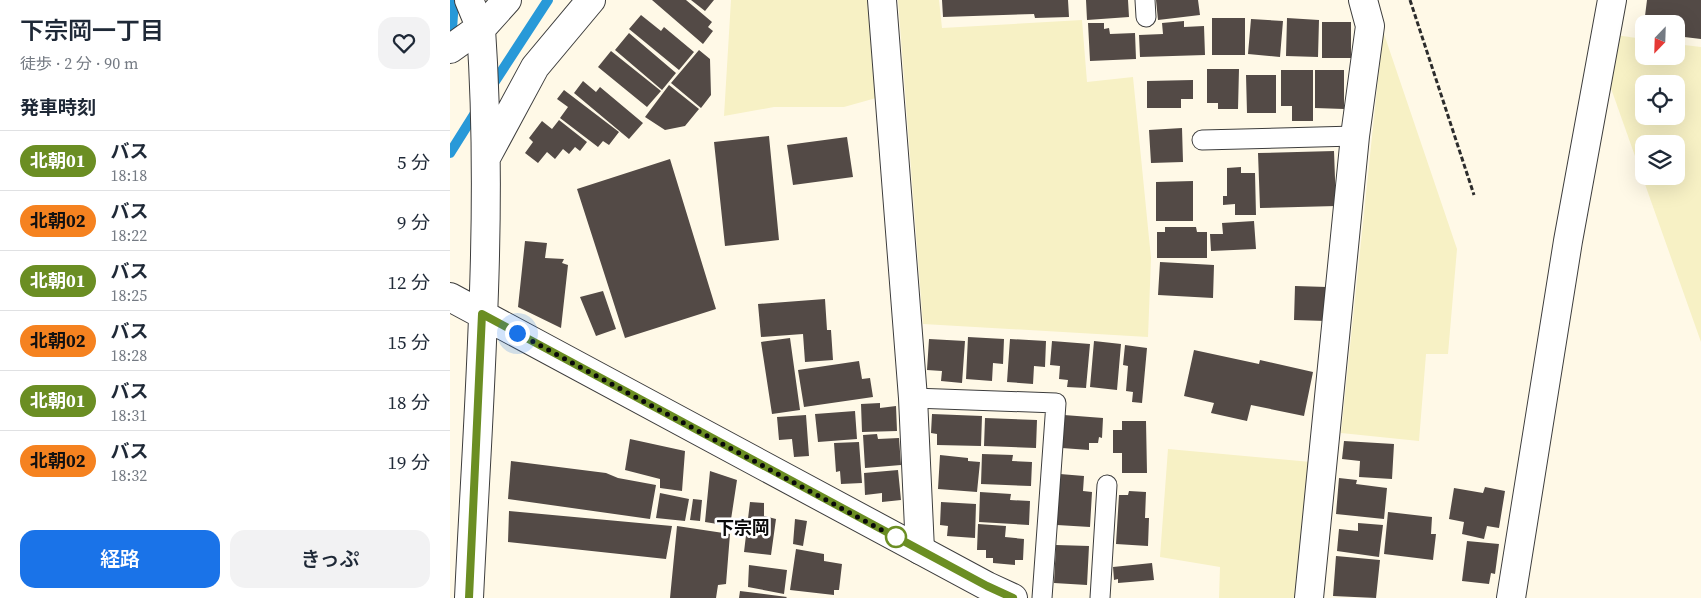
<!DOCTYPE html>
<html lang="ja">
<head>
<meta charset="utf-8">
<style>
  body { margin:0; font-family:"Source Serif 4","Noto Sans JP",serif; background:#f2f2f3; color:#1f2937; height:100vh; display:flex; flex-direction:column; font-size:19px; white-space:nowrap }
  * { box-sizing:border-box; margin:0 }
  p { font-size:16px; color:#747a83 }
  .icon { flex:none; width:28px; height:28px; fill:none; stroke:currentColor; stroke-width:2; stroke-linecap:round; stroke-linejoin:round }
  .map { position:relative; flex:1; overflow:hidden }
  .panel { display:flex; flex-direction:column; background:#fff; width:450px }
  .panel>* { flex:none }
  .badge { padding:0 10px; border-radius:16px; font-size:18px; line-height:32px }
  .needle { width:32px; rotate:203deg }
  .controls { position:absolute; left:1185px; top:15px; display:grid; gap:10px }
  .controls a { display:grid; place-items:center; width:50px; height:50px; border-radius:10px; background:#fff; box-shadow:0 5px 20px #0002; font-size:25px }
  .you { position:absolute; width:25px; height:25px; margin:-12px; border:4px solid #fff; border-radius:50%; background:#1a73e8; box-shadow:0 0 0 8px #1a73e833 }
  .map>.badge { position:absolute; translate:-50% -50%; box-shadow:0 0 0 2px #fff }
  h2 { padding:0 20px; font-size:19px; line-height:45px }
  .round { display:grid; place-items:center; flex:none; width:52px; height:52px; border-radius:15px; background:#f2f2f3 }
  .overview { display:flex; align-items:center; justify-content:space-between; height:85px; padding:0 20px }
  h1 { font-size:24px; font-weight:600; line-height:38px }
  .primary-button { display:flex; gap:10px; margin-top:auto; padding:10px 20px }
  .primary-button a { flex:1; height:58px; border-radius:15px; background:#1a73e8; color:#fff; font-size:20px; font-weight:600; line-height:58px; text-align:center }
  .primary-button a+a { background:#f2f2f3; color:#1f2937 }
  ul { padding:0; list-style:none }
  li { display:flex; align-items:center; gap:15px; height:60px; padding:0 20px; border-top:1px solid #e0e1e3 }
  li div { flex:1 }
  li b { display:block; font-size:19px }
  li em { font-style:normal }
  li .badge { min-width:55px; font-weight:700; text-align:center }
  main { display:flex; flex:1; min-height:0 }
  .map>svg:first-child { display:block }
</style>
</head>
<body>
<main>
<section class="panel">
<div class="overview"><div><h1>下宗岡一丁目</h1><p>徒歩 · 2 分 · 90 m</p></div><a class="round"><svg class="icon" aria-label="heart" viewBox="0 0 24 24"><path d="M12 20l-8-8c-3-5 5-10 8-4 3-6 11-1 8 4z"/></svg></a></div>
<h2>発車時刻</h2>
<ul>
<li><span class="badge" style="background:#6b8e23;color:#fff">北朝01</span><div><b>バス</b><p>18:18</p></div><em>5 分</em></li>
<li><span class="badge" style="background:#f58220;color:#111">北朝02</span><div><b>バス</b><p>18:22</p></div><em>9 分</em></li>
<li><span class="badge" style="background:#6b8e23;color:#fff">北朝01</span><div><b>バス</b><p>18:25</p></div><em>12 分</em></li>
<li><span class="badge" style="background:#f58220;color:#111">北朝02</span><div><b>バス</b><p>18:28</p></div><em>15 分</em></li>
<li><span class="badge" style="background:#6b8e23;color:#fff">北朝01</span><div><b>バス</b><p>18:31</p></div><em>18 分</em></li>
<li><span class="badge" style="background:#f58220;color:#111">北朝02</span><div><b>バス</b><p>18:32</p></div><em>19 分</em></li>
</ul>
<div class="primary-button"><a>経路</a><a>きっぷ</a></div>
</section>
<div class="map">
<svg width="1251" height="598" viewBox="0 0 1251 598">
  <rect width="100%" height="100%" fill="#fff9e7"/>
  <path fill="#f7f1c5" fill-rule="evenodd" d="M281,0H419L426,98L394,107H324L274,116Z
    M448,0H489L492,28L632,20L637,82L683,77L701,258L698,337L473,324Z
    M933,31L1007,249L998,354H976L969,441L891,433Z
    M1165,35L1194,39V56H1226V44L1251,47V342L1158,80ZM1194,84H1226V116H1194ZM1194,144H1226V176H1194Z
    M718,449L861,462L848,598H769L770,567L710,557Z"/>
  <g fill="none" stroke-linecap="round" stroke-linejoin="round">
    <path stroke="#2899d8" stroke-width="10" d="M1,44L4,0
      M40,89L98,0
      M0,153L27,110"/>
  </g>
  <path fill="#534a46" d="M202,0H236L262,22L258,27L263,31L253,44Z
    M241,0H264L255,11Z
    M492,0H618L619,17L585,18L584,14L493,17Z
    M636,0H678L679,17L637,20Z
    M706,0H748L750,15L708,20Z
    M1197,0H1251V39L1226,36V24H1194Z
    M191,15L211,31L214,27L244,52L229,70L179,29Z
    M762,18H795V55H762Z
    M837,18L869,20L868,57L836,56Z
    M801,19L833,21L830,57L798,54Z
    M734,21V27L754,26L755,55L690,57L689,35L713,34L712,23Z
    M872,22H901V58H872Z
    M638,23H654V29L659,28L660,34L685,33L686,59L640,61Z
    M179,33L226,73L212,90L165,50Z
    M249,50L260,59L261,95L251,108L221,83Z
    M161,51L211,91L197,107L148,67Z
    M757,69H789L788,109H768V103H757Z
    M831,70H863V121H842V106H831Z
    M865,70H894V109L865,108Z
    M796,75H826V113H797Z
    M743,80V99H731V108H697V81Z
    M133,81L146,92L150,87L193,123L179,139L124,93Z
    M219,85L249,109L235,126L215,130L195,117Z
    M114,90L169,132L159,145L153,141L148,147L110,118L118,107L107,99Z
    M109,120L137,142L130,151L125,147L119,154L113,149L105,159L97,152L88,163L75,153L83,142L79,138L92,121L102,129Z
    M732,128L733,162L701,163L699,130Z
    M319,136L329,240L275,246L264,142Z
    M397,137L403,177L343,185L337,145Z
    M884,151L886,206L810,208L808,153Z
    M220,159L266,309L175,338L127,189Z
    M791,167V173H805L806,215H785V204L773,205V196H777V168Z
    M743,181V221H706V182Z
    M804,221L806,249L761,251L760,234H773L772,223Z
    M715,227H746L747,232H757V258H707V232H715Z
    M75,241L97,243L95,258L114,259L112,263L118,265L111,328L68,307Z
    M710,262L764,265L763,298L708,295Z
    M845,286L877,287L876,321L844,320Z
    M153,291L166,329L146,336L130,297Z
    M375,299L377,330H381L383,360L355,362L353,334L311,337L308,304Z
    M518,337L554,339L553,364L543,363L542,381L516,379Z
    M340,338L350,410L322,414L311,342Z
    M479,339L515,341L512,383L491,381L492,371L477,370Z
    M560,339L596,341L595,367L584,366L583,384L557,382Z
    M602,341L640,344L636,388L617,387L618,380L609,379L610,366L600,365Z
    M644,341L671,344L667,390L640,387Z
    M675,345L697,348L692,403L682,402L683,392L676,391L678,366L673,365Z
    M744,350L809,364L810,360L863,372L854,416L801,405L797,421L761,413L764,403L734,396Z
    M409,361L412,379L420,378L423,397L354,407L348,370Z
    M430,403V408L446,406L447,431L412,432L411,404Z
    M405,411L407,439L368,442L365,414Z
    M482,414L532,416L531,446L487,445V434L481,433Z
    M356,415L359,456L344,457L342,439L329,440L327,417Z
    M614,415L653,418L652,438L649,437L648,443H639V450L612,448Z
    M535,418L587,420L586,448L534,446Z
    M672,421H696L697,473H672V453H663V430H672Z
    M427,434L428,439L449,438L451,465L415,468L413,435Z
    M180,439L235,451L232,491L210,488V479L175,470Z
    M894,441L944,444L942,479L909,477L910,461L892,459Z
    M409,442L412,483L391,484L390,471L386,472L384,443Z
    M532,454L563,455L562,461L582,462L581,486L531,484Z
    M490,455L518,458V461L530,462L527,492L488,489Z
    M61,461L156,473L168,478L206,485L200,519L58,499Z
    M448,470L451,500L432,502V493L415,495L414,473Z
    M260,471L287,480L280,526L255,522Z
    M610,474L634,476L633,491L642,492L640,527L607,525Z
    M889,478L907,480L906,484L937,488L934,519L886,514Z
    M1035,487L1055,491L1049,528L1037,526L1034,539L1012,534L1014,522L999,519L1004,488L1033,493Z
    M679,491L696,492L695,518H699L698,546L666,544L669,495H678Z
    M530,492L561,494L560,500L580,501L579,525L529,522Z
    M210,493L239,499L235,521L206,518Z
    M243,499L252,500L250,521L240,520Z
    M300,502L314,503V516L326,519L321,555L294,552Z
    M491,502L526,504L525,538L497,536L498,526L490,525Z
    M59,511L222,526L216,559L58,542Z
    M938,512L982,517L981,534H986L983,560L934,554Z
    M345,519L357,521L353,546L343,544Z
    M908,523L933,525L929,557L887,551L889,529L908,531Z
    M528,524L556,526L555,537L574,539L573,560H565V565L543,563V558H536V550H527Z
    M227,526L280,534L276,584L268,585L266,598H220Z
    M1017,541L1049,544L1045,574L1041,573L1039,584L1012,581Z
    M606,545L639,546L637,585L604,583Z
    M346,549L374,554V561L392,564L389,590H384V595L340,590Z
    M886,556L930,560L926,598L883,596Z
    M702,563L704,580L668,583V579L664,580L663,567Z
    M299,565L337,570L334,594L298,587Z
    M290,591L337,597L336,598H289Z"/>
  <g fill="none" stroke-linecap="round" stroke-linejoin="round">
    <defs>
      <path id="service" d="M695,0L696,17
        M752,140L905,136
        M463,398L606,403L592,598
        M650,598L657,485"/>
      <path id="minor" d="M432,0L463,398L470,550
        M0,49L21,34L31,29L19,0
        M859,598L905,136L920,26L913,0
        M1061,598L1118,241L1162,0"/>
      <path id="tertiary" d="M37,156L85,67L141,0
        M0,297L537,586L563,598
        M19,598C28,409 44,218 31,29L57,0"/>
    </defs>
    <use href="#service" stroke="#3d3d3d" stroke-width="21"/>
    <use href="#minor" stroke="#3d3d3d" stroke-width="30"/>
    <use href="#tertiary" stroke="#3d3d3d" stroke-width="30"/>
    <path stroke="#2c2c2c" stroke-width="3" stroke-dasharray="5 2.5" stroke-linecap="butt" d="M960,0L1024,195"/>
    <use href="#service" stroke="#fff" stroke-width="19"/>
    <use href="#minor" stroke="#fff" stroke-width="28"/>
    <use href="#tertiary" stroke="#fff" stroke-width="28"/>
  </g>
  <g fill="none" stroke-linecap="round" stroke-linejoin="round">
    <defs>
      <path id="line" d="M19,598L32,314L537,586L563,598"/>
    </defs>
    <use href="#line" stroke="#fff" stroke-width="11"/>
    <use href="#line" stroke="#6b8e23" stroke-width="8"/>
    <path stroke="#0a0a0a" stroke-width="5" stroke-dasharray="0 9" d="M67,333L452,541L446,537"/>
  </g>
  <circle fill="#fff" stroke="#6b8e23" stroke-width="2.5" cx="446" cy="537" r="10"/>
  <g text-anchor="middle" stroke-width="5" stroke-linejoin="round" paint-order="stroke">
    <g font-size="18" font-weight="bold" fill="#0a0a0a" stroke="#fff">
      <text x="293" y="534">下宗岡</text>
    </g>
  </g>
</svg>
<div class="controls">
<a><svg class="needle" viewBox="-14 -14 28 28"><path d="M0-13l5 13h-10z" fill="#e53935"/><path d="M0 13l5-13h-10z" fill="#747a83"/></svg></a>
<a><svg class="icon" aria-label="locate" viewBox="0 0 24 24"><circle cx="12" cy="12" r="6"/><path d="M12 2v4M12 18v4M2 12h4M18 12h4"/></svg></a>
<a><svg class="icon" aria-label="layers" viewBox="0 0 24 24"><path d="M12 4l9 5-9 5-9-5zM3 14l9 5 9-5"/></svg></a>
</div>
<div class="you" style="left:67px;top:333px"></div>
</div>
</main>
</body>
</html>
